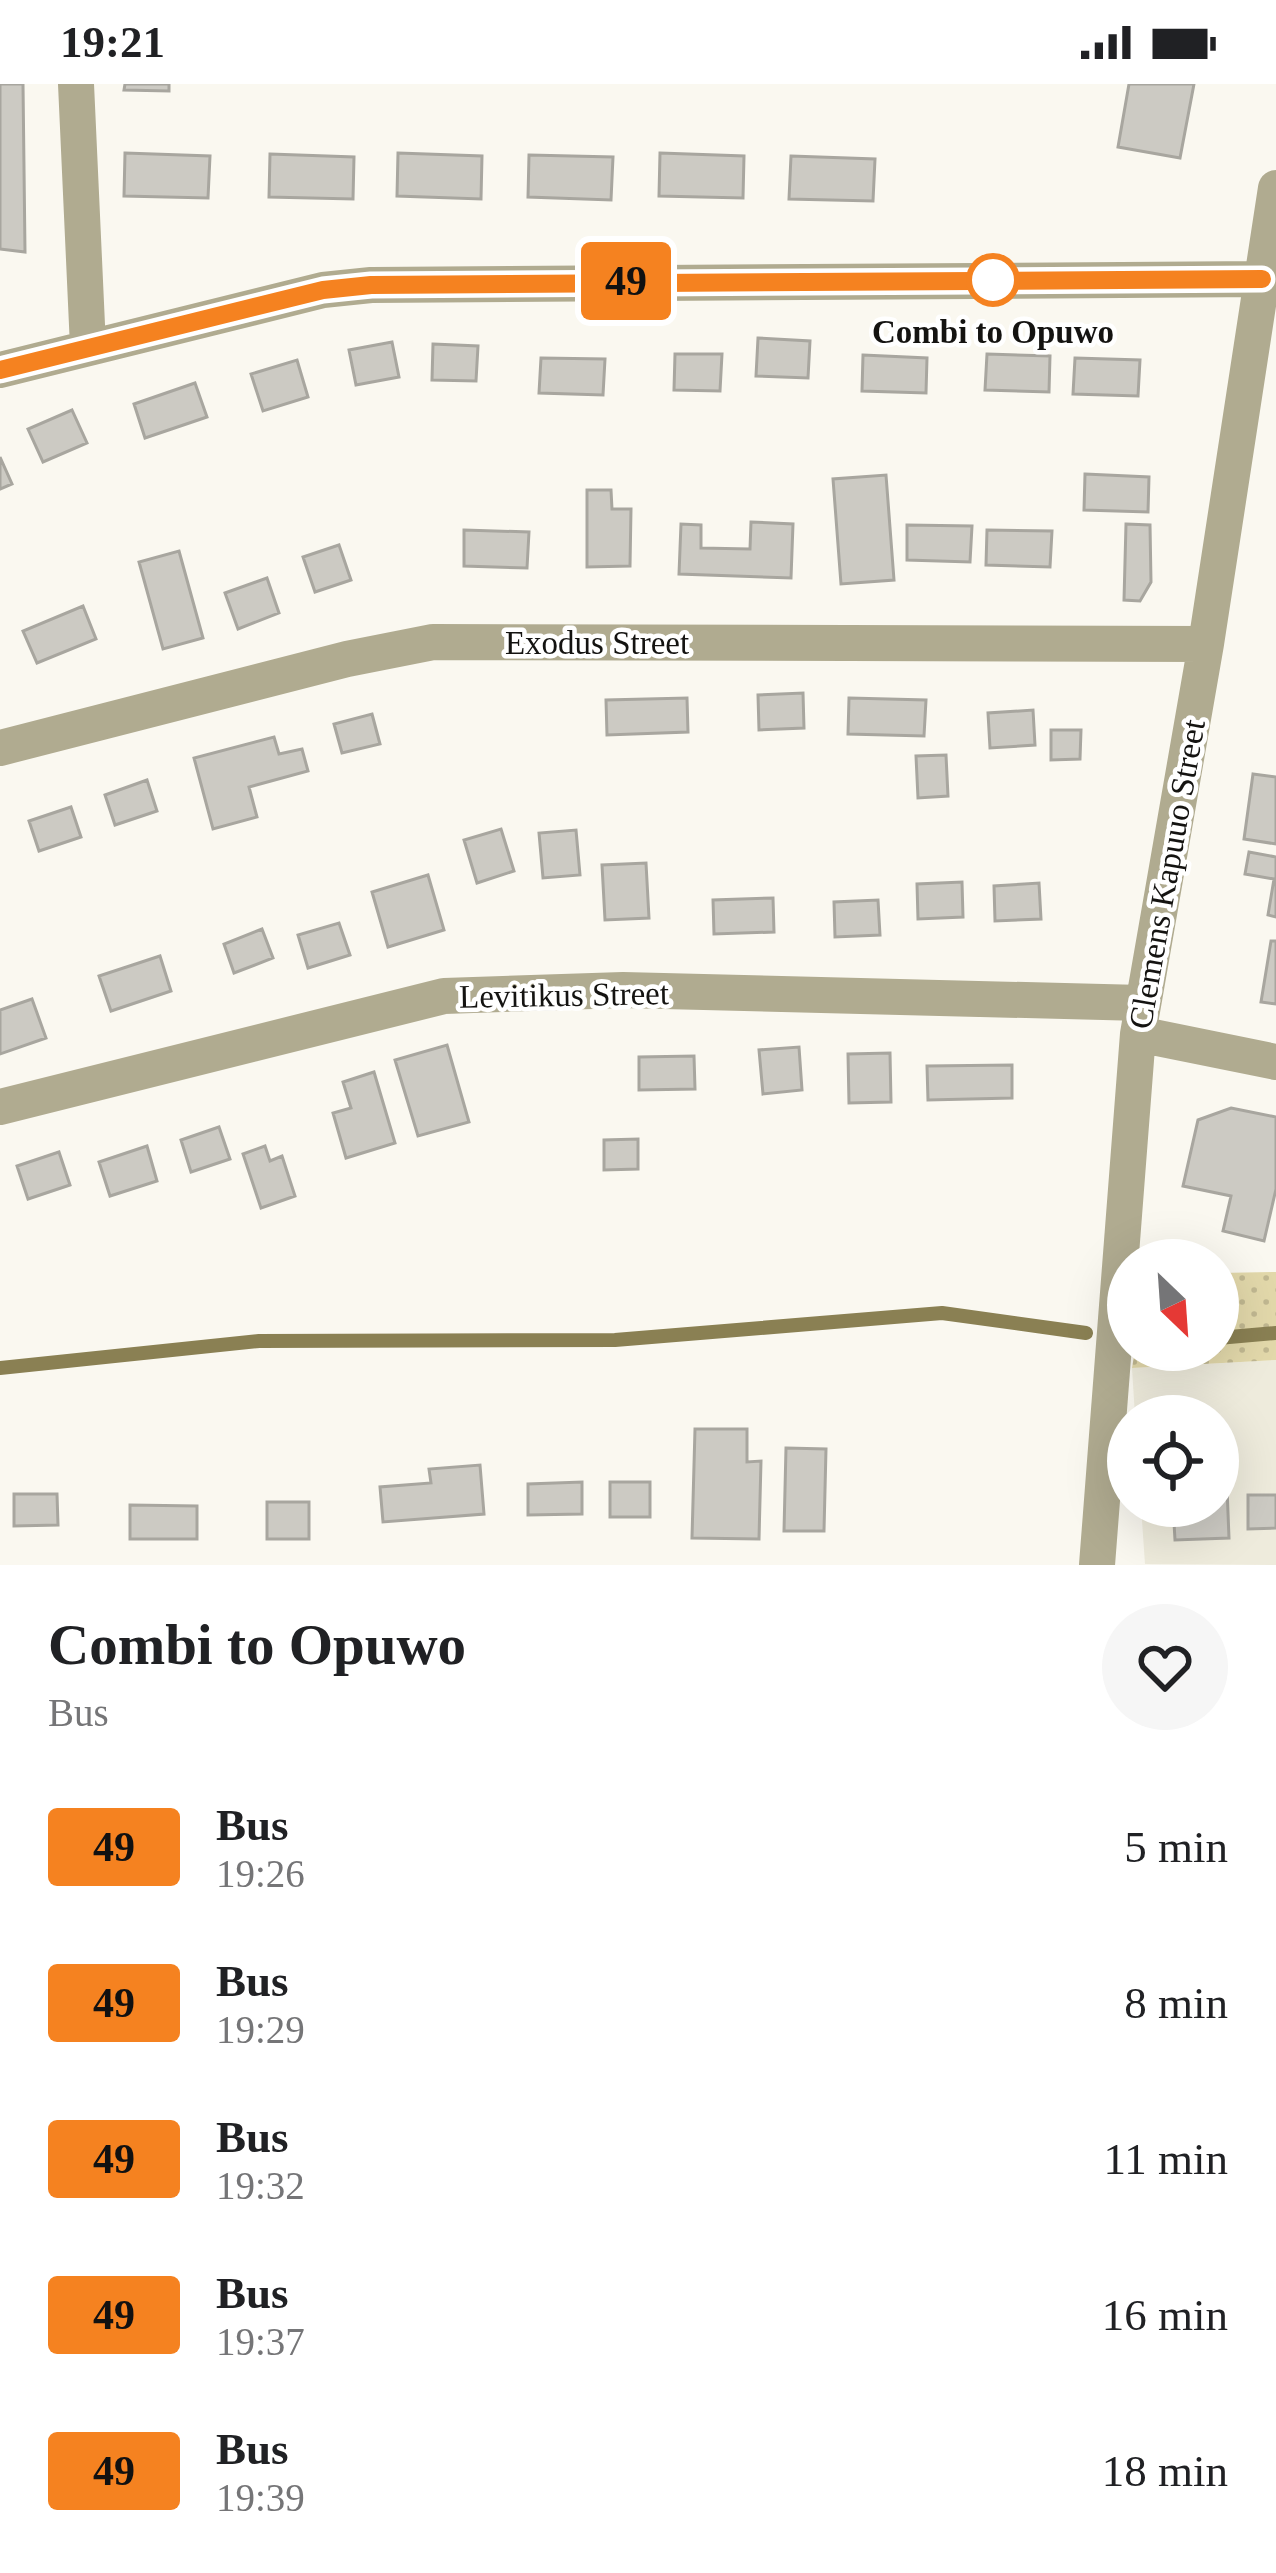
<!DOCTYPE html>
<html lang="en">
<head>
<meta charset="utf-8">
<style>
  body { margin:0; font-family:Georgia,serif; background:#f6f6f6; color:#202124; height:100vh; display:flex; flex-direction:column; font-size:45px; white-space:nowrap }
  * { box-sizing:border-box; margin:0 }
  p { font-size:39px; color:#757577 }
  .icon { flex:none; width:66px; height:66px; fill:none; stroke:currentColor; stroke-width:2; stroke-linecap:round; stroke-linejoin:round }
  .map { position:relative; height:1481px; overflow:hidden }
  .sheet { display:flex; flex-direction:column; background:#fff; flex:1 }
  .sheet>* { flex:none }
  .badge { padding:0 24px; border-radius:9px; font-size:42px; line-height:78px }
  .needle { width:78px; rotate:155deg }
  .fabs { position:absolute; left:1107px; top:1155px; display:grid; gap:24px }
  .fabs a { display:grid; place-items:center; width:132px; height:132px; border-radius:50%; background:#fff; box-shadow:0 12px 48px #0002; font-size:60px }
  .map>.badge { position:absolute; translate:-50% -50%; box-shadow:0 0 0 6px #fff }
  .round { display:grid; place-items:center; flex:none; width:126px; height:126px; border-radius:63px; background:#f6f6f6 }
  .summary { display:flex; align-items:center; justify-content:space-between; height:204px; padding:0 48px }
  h1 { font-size:57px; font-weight:700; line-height:90px }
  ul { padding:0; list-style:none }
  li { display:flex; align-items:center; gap:36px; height:156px; padding:0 48px }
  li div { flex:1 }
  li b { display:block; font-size:45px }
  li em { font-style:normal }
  li .badge { min-width:132px; font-weight:700; text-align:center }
  .status { display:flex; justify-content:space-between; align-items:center; height:84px; padding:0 60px; background:#fff; direction:ltr }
  .status svg { height:33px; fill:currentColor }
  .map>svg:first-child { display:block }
</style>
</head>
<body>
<div class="status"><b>19:21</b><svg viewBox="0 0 49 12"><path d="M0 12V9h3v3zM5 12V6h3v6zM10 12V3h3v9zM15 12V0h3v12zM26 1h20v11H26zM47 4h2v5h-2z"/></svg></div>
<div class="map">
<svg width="1276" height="1481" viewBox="0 0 1276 1481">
  <defs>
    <pattern id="grass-dots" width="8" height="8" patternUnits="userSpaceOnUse" patternTransform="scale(3)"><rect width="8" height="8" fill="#e2d8aa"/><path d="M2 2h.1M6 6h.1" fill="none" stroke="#c1b891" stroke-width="1.8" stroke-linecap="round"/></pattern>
  </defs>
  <rect width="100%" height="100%" fill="#faf8f0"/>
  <path fill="#eeebdc" d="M1276,1276V1481L1145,1480L1141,1422H1218V1332H1135L1132,1284Z"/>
  <path fill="url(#grass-dots)" d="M1276,1188V1276L1132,1284L1135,1266H1218V1189Z"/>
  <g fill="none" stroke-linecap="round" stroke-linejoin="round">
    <path stroke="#8a8053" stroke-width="14" d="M1218,1254L1276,1249
      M0,1284L259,1257L615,1256L942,1229L1086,1249"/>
  </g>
  <path fill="#cccac3" stroke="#a8a69f" stroke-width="3" d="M0,0H23L25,168L0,165Z
    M125,0H169V7L124,6Z
    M1129,0H1194L1180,74L1118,63Z
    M125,69L210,72L208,114L124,112Z
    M398,69L482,72L481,115L397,112Z
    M660,69L744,72L743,114L659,112Z
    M270,70L354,73L353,115L269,113Z
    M529,71L613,73L611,116L528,113Z
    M791,72L875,75L873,117L789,115Z
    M758,254L810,257L808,294L756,292Z
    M392,258L399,293L356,301L349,266Z
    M433,260L478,262L476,297L432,296Z
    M675,270H722L720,307L674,306Z
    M987,270L1050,272L1049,308L985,306Z
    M863,271L927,274L926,309L862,307Z
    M541,274L605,275L603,311L539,309Z
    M1075,274L1140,276L1138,312L1073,310Z
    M297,276L308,313L263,327L251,290Z
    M195,299L207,333L145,354L134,320Z
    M72,326L87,359L43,378L28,345Z
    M0,373L12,400L0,405Z
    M1085,390L1149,393L1148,428L1084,426Z
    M886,391L894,496L841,500L833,395Z
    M587,406H611L612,425H631L630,482L587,483Z
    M751,438L793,440L791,494L679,490L681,440L701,441V464L750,465Z
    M1126,440L1150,441L1151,498L1140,517L1124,516Z
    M907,441L972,442L970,478L907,476Z
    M464,446L529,448L527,484L464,482Z
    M987,446L1052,447L1050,483L986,481Z
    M339,461L351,496L315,508L303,473Z
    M179,467L203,554L163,565L139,478Z
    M267,494L279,529L238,545L225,509Z
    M83,522L96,555L37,579L23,547Z
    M803,609L804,644L759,646L758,611Z
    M687,614L688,648L607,651L606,616Z
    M849,614L926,616L924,652L848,650Z
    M1033,626L1035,661L990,664L988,629Z
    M372,630L380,660L342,669L334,640Z
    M1051,646H1081L1080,675L1051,676Z
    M274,653L279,670L302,665L308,687L249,703L257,733L213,745L194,674Z
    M946,671L948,712L918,714L916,672Z
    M1253,690L1276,693V760L1244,755Z
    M147,696L157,727L115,741L105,711Z
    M71,723L81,753L39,767L29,737Z
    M501,745L514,787L477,799L464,756Z
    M576,746L580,791L543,794L539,749Z
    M1249,768L1276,773V833L1268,831L1274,795L1245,790Z
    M646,779L649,834L605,836L602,781Z
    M428,791L444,846L388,863L372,808Z
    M962,798L963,833L918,835L917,800Z
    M1039,799L1041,835L995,837L994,802Z
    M773,814L774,848L714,850L713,816Z
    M878,816L880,851L835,853L834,818Z
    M339,839L350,871L308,884L298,851Z
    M262,845L273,874L234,889L224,860Z
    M1271,857H1276V920L1261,918Z
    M160,872L171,907L111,927L99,892Z
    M32,915L46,954L0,970V926Z
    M447,961L469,1038L418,1052L395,976Z
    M799,963L802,1006L763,1010L759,966Z
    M890,969L891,1018L849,1019L848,970Z
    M694,972L695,1005L639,1006V973Z
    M1012,981V1014L928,1016L927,982Z
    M374,988L395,1059L346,1074L333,1029L351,1024L343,998Z
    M1231,1024L1276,1033V1105L1264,1157L1223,1147L1231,1112L1183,1102L1198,1036Z
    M219,1043L230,1075L191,1088L181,1056Z
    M638,1055V1085L604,1086V1056Z
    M147,1062L157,1097L110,1112L99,1078Z
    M265,1062L270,1077L282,1072L295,1112L261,1124L243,1070Z
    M59,1068L70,1101L28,1115L17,1082Z
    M695,1345H747V1378L761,1377L759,1455L692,1454Z
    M786,1364L826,1365L824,1447H784Z
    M1218,1378H1226L1229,1454L1175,1456L1173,1422H1218Z
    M480,1381L484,1430L383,1438L380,1403L431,1399L429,1385Z
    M582,1398V1430L528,1431V1400Z
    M610,1398H650V1433H610Z
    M14,1410H57L58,1441L14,1442Z
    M1248,1411H1276V1444L1248,1445Z
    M267,1418H309V1455H267Z
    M130,1421L197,1422V1455H130Z"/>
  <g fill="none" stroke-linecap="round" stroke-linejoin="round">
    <path stroke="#b0ab90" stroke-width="36" d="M76,0L88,263
      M0,286L323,206L371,201L1262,195
      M0,664L347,575L433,558L1206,560
      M1138,950L1276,978
      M0,1023L444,912L623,906L1142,919
      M1097,1481L1138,950L1206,560L1276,104"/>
  </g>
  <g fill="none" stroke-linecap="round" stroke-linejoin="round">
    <defs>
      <path id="line" d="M0,286L323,206L371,201L1262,195"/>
    </defs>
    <use href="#line" stroke="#fff" stroke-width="27"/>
    <use href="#line" stroke="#f58220" stroke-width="18"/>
  </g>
  <circle fill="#fff" stroke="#f58220" stroke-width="6" cx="993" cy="196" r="24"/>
  <g text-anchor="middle" stroke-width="9" stroke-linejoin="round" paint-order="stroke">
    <g font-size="33" font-weight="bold" fill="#141311" stroke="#fff">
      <text x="993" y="259">Combi to Opuwo</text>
    </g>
    <g font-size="33" fill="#141311" stroke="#fff">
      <text x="597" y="570">Exodus Street</text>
      <text transform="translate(1166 790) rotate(-80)" y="12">Clemens Kapuuo Street</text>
      <text transform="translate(564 910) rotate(-1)" y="12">Levitikus Street</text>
    </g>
  </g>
</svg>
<div class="fabs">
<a><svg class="needle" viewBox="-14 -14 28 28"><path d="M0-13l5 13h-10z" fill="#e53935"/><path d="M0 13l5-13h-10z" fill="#757577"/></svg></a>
<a><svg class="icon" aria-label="locate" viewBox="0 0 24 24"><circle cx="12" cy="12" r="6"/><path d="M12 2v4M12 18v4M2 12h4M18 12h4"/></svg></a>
</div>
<b class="badge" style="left:626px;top:197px;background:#f58220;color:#111">49</b>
</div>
<section class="sheet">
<div class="summary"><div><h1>Combi to Opuwo</h1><p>Bus</p></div><a class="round"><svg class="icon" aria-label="heart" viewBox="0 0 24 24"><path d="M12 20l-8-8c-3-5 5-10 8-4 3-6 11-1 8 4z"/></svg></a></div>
<ul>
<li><span class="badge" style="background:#f58220;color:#111">49</span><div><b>Bus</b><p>19:26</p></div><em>5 min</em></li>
<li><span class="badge" style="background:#f58220;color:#111">49</span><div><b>Bus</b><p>19:29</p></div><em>8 min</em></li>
<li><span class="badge" style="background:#f58220;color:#111">49</span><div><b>Bus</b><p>19:32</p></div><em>11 min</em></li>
<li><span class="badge" style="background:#f58220;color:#111">49</span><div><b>Bus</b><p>19:37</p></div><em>16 min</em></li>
<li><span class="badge" style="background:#f58220;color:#111">49</span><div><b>Bus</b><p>19:39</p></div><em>18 min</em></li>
</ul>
</section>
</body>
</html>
